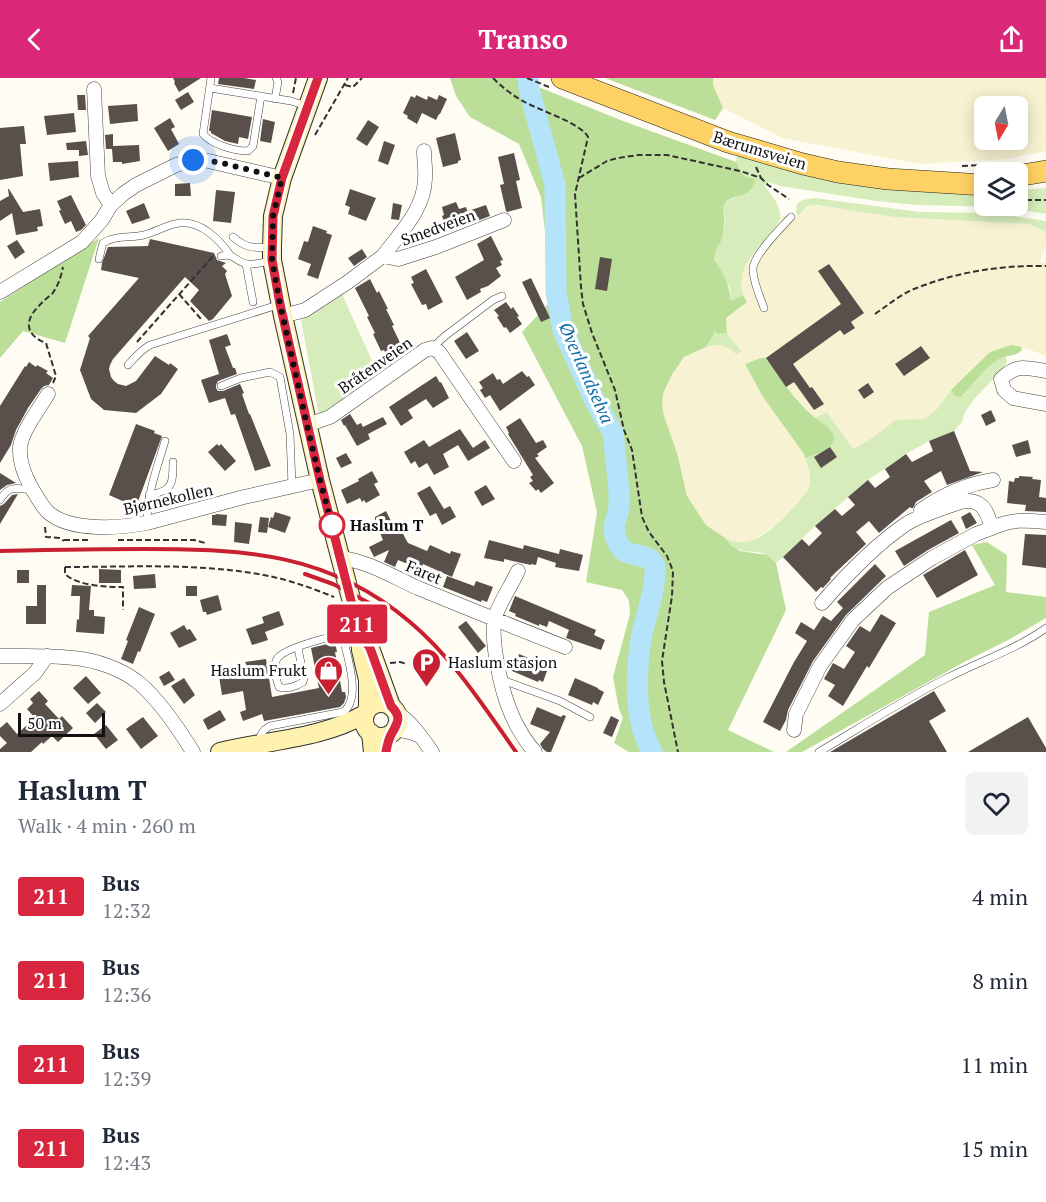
<!DOCTYPE html>
<html lang="en">
<head>
<meta charset="utf-8">
<style>
  body { margin:0; font-family:"PT Serif",serif; background:#f2f2f3; color:#1f2937; height:100vh; display:flex; flex-direction:column; font-size:22px; white-space:nowrap }
  * { box-sizing:border-box; margin:0 }
  p { font-size:20px; color:#747a83 }
  .icon { flex:none; width:33px; height:33px; fill:none; stroke:currentColor; stroke-width:2; stroke-linecap:round; stroke-linejoin:round }
  .map { position:relative; height:674px; overflow:hidden }
  .panel { display:flex; flex-direction:column; background:#fff; flex:1 }
  .panel>* { flex:none }
  .badge { padding:0 12px; border-radius:4px; font-size:21px; line-height:39px }
  .needle { width:39px; rotate:190deg }
  .buttons { position:absolute; left:974px; top:18px; display:grid; gap:12px }
  .buttons a { display:grid; place-items:center; width:54px; height:54px; border-radius:9px; background:#fff; box-shadow:0 3px 15px #0003; font-size:30px }
  .scale { position:absolute; left:18px; bottom:15px; width:87px; box-sizing:border-box; padding-left:6px; border:3px solid #101010; border-top:0; font-size:16px; line-height:21px; white-space:nowrap; color:#101010; -webkit-text-stroke:4px #fff; paint-order:stroke }
  .you { position:absolute; width:30px; height:30px; margin:-15px; border:4px solid #fff; border-radius:50%; background:#1a73e8; box-shadow:0 0 0 9px #1a73e833 }
  .map>.badge { position:absolute; translate:-50% -50%; box-shadow:0 0 0 3px #fff }
  .round { display:grid; place-items:center; flex:none; width:63px; height:63px; border-radius:9px; background:#f2f2f3 }
  .summary { display:flex; align-items:center; justify-content:space-between; height:102px; padding:0 18px }
  h1 { font-size:28px; font-weight:600; line-height:45px }
  ul { padding:0; list-style:none }
  li { display:flex; align-items:center; gap:18px; height:84px; padding:0 18px }
  li div { flex:1 }
  li b { display:block; font-size:22px }
  li em { font-style:normal }
  li .badge { min-width:66px; font-weight:700; text-align:center }
  header { display:flex; justify-content:space-between; align-items:center; height:78px; padding:0 18px; background:#db2777; color:#fff; font-size:27px; font-weight:600 }
  .map>svg:first-child { display:block }
</style>
</head>
<body>
<header><svg class="icon" aria-label="back" viewBox="0 0 24 24"><path d="M15 5l-7 7 7 7"/></svg>Transo<svg class="icon" aria-label="share" viewBox="0 0 24 24"><path d="M12 15V3M7 8l5-5 5 5M5 13v7h14v-7"/></svg></header>
<div class="map">
<svg width="1046" height="674" viewBox="0 0 1046 674">
  <rect width="100%" height="100%" fill="#fffcf3"/>
  <path fill="#f7f2d1" fill-rule="evenodd" d="M713,0H1046V73L1007,81L920,86L782,60L723,30L713,7ZM984,28H1017V62H984Z
    M811,127L845,130L894,139L1029,146L1046,154V167L1040,184L1046,185V278L1031,272L1011,267L990,274L951,312L937,331L925,341L911,342L853,371L827,334L815,340L786,309L766,280L745,286L763,319L804,376L808,389L810,408L808,413L777,446L752,463L742,465L735,464L725,460L706,447L687,418L677,375L664,338L662,327L663,316L671,298L684,279L702,270L720,267L729,269L741,274L727,255L726,240L747,224L743,217L740,202L743,191L749,181L775,150L780,142V136L792,144L804,131Z"/>
  <path fill="#d6ecba" d="M738,76L984,114V128H1017V112L1046,110V136L1003,129L916,127L877,123L780,108L769,104L764,107C770,115 780,126 780,136C781,144 775,150 770,156C754,176 736,188 743,217L731,224L730,210L714,183L716,173L722,160V153L725,145L723,136L724,126L729,122L736,119L748,99C741,98 736,90 736,84C736,81 737,78 738,76Z
    M815,120L920,134L993,135L1046,143V154L1029,146L894,139L817,127L807,128L798,138L796,134L797,126L803,122Z
    M341,214L378,296L319,337L301,242Z
    M715,254L718,256L727,255L741,273L737,277C726,266 721,266 706,269Z
    M1005,278L1007,283L1004,290L975,320L965,334L962,344L954,353L929,363L906,376L868,402L815,448L783,479L776,485C773,482 771,480 768,478C752,468 743,482 725,460C731,463 737,465 744,464C768,462 792,430 808,413C812,402 809,391 805,380L813,377L832,353L815,340L827,334L853,371L868,363L896,342L925,341L937,331L951,312L955,318L964,317C974,302 988,284 1005,278Z"/>
  <path fill="#bbde98" d="M450,0H516L623,43L736,84C742,97 741,98 755,101C752,123 730,114 724,127C722,133 725,140 724,146C723,151 723,156 722,160C721,165 717,168 716,173C715,176 715,179 714,182C724,197 729,205 731,223L743,217L747,224L726,240L727,255L718,256L715,254L706,269L684,279L671,298L663,316L662,327L664,338L677,375L687,418L706,447L725,460L731,467L740,473L767,477L776,485L786,532L728,652L774,674H629L614,665L623,640L619,631L613,599L630,536L629,523L622,512L586,504L597,434L582,368L522,254L550,224L547,171L541,119L519,66L470,39L456,18Z
    M605,0H713V7L723,30L715,42Z
    M99,160L65,265L23,253L0,280V224Z
    M1011,267L1021,269L1022,272C1015,279 1007,277 999,281C983,290 973,307 961,319L955,318L951,312L990,274Z
    M761,280H766C780,301 795,322 814,339C820,344 833,350 834,359C835,371 814,377 805,380L804,376L763,319L745,286Z
    M987,464L1007,477L1006,514L1046,519V540L1010,561L966,583L802,674H786L925,577L929,534L995,507L972,467Z"/>
  <g fill="none" stroke-linecap="round" stroke-linejoin="round">
    <path stroke="#b5e3f9" stroke-width="21" d="M528,0L529,11L555,107L556,214L563,252L594,321L613,355L619,413V430L614,449L615,458L619,467L625,474L645,479L651,482L655,488C656,511 647,534 642,556C637,581 635,623 642,648C644,657 648,666 652,674"/>
  </g>
  <path fill="#59504c" d="M173,0H201L179,14L174,5L175,4Z
    M219,0H244L256,2L254,11L218,6Z
    M188,14L194,24L181,32L175,22Z
    M77,17H85L86,32H78Z
    M416,17L427,22L428,18L437,22L439,17L447,21L440,36H439L436,42L422,35L417,46L407,40L408,38L403,35L411,18L415,20Z
    M137,26L138,43L110,46L108,28Z
    M212,32L252,39L248,61L239,59L238,66L225,63L211,55V53H209Z
    M74,35L76,54L47,57L44,38Z
    M170,40L175,49L171,51L179,66L168,73L154,50Z
    M263,41L275,44L271,65L260,63Z
    M368,42L379,49L367,68L356,61Z
    M24,48L26,66H20L23,98L0,102V50Z
    M455,55L461,82L458,83V85L443,89L436,60Z
    M113,56V68L139,67L140,83L122,86V84H113L112,71H106L105,57Z
    M86,63L88,77L79,78V72H67L66,65Z
    M384,63L395,67L388,87L378,83Z
    M514,75L520,102L516,103L522,130L507,134L506,133L500,107L504,106L498,79Z
    M78,83L79,99L50,103L48,85Z
    M190,105L191,118H175V106Z
    M8,111H9L23,134L40,131L43,148L37,149L38,153L16,157L12,135L0,143V123L9,118Z
    M350,111L376,120L366,143L348,136L350,129L345,127Z
    M216,112L235,114L231,145L213,143Z
    M71,117L86,147L81,152L76,154L71,143L65,146L59,133L61,132L57,123Z
    M456,124L459,131L466,129L470,141L446,149L442,138L444,137L442,129Z
    M144,125L150,140L132,146L126,133Z
    M393,125L402,127L399,142L391,141Z
    M486,127L490,138L472,145L468,133Z
    M313,148L327,153L326,155L332,157L318,201L307,197L311,186L298,181L304,163L308,164Z
    M491,158L503,182L500,183L502,187L496,190L501,198L488,208L480,211L481,214L467,222L455,199L484,182L477,166Z
    M150,161L214,175L217,182L226,185L222,188L227,193L225,196L232,218L213,241L209,243L190,223L199,212L185,199L113,281L110,287L109,291L111,299L114,303L118,306L126,308L136,303L155,278L169,287L170,285L178,291L161,316L136,335L104,332L91,321L80,292L90,260L88,258L139,200L101,192L102,185L108,169L148,168Z
    M17,162L25,174L15,181L7,168Z
    M362,171L367,179L354,188L348,180Z
    M600,179L612,181L607,213L595,211Z
    M829,186L864,235L851,244L855,250L844,257L840,252L793,286L810,310L812,309L824,326L814,332L794,304L786,309L766,280L841,226L818,193Z
    M426,191L443,224L428,232L426,226L422,227L411,206L414,205L411,199Z
    M531,200L550,240L541,244L522,204Z
    M370,201L377,215L379,213L388,231H386L394,247L392,248L405,275L390,284L384,272L381,273L373,256L375,255L367,239L369,238L355,210Z
    M506,224L511,231L513,229L519,238L517,239L522,246L510,255L506,249L504,250L497,239L499,238L494,232Z
    M467,254L479,273L466,281L454,263Z
    M227,256L231,267L225,269L233,290H235L237,296L218,303L216,307V310L218,313H223L240,306L244,315L242,316L249,336H250L271,388L255,393L235,336L231,337L225,320L209,325L201,302L219,296L209,262Z
    M921,268L930,280L904,298L895,286Z
    M29,284L36,289L37,287L48,293L46,295L53,300L49,307L44,308L41,311L28,330L16,352L11,367L0,385V328L25,288L26,289Z
    M522,293L527,299L529,298L535,307L500,333L490,317L485,320L480,312L483,310L479,304L493,295L497,302L500,301L503,306Z
    M436,298L440,305L441,304L449,320L433,330L426,321L408,332L413,340L401,348L389,329Z
    M868,305L874,314L864,321L858,312Z
    M991,332L996,343L986,348L981,337Z
    M350,336L357,347L361,345L363,349L383,339L387,346L368,356L370,361L357,368L345,347L344,348L341,342Z
    M520,340L536,365L543,362L547,369L537,376L539,378L535,380L554,405L541,415L538,411L536,413L529,405L533,403L530,399L533,397L508,356L509,355L506,349Z
    M136,346L155,353L154,355L162,358L136,429L109,417Z
    M460,351L473,370L485,362L490,370L468,383L458,367L443,376L449,389L434,397L427,385L419,390L415,383L411,386L404,374L424,362L429,369Z
    M954,353L970,393L983,394L947,407L941,393L924,403L932,414L916,424L913,430H911L910,429L879,455L869,443L856,454L866,466L835,495L830,500L831,501L823,510L821,509L816,514L783,479L802,461L809,468L822,455L815,448L835,431L842,438L855,427L848,419L868,402L875,410L890,399L885,391L906,376L912,384L933,373L929,363Z
    M1028,362L1031,375L1016,379L1012,367Z
    M217,366L219,368L221,366L236,383L225,393L208,374Z
    M830,369L837,379L821,390L814,379Z
    M346,375L352,385L341,390L336,380Z
    M372,393L378,404L374,406L380,417L366,425L364,422L362,424L360,420L347,426L341,412L359,403L358,401Z
    M0,395L16,405L7,407L0,412Z
    M1019,398L1033,399L1032,401L1041,402L1039,419L1046,420V434L1025,433L1026,427L1007,425L1009,403L1014,404L1015,400H1019Z
    M486,407L495,421L482,428L474,414Z
    M430,408L444,431L450,428L456,439L442,447L436,435L430,438L417,415Z
    M18,416L0,446V428L4,426L12,417Z
    M386,433L393,447L397,445L408,465L427,473L430,467L450,476L451,473L461,476L452,499L423,486L422,489L419,488L418,490L398,482L395,489L384,484L389,472L374,479L369,469L383,462L375,443V439Z
    M275,434L291,439L285,455L268,449L271,439L273,440Z
    M970,434L977,445L966,451L961,439Z
    M216,436L227,437L226,448L212,447V437H215Z
    M260,439L269,440L267,455L258,454Z
    M951,442L959,455L928,472L904,488L895,473Z
    M235,444L252,446L249,466L234,464Z
    M1025,456L1046,457V490L1022,487Z
    M489,462L523,471L524,467L559,476L560,471L583,477L579,493L555,489L556,485L538,479L536,487L531,486V487L504,481V484L484,480Z
    M965,472L978,497L937,520L923,497Z
    M875,486L886,498L846,537L813,583L788,632L786,642L780,653L763,644L794,584L807,563L795,555L801,544L814,552L823,538L831,543L843,530L837,524Z
    M99,491L121,492V505H99Z
    M17,492H29V505H17Z
    M155,496L156,510L134,511L133,498Z
    M447,498L474,508L476,503L493,509L487,524L482,522L481,524L443,509Z
    M37,507H46V546H26V528H37Z
    M72,507L91,508L89,532H94V538L105,539L104,556L76,554L77,541L79,542L80,518H71Z
    M186,508H197V518H186Z
    M218,517L222,532L207,537L206,534H203L200,522Z
    M515,518L596,552L594,557L605,562L601,572L566,560L569,552L549,543L547,549L539,546V548L515,538L516,536L509,533Z
    M139,529L155,536L140,574L138,573L133,586L121,581L128,563L126,562Z
    M279,533L284,547L265,554L268,562L252,567L246,551L264,545L262,539Z
    M881,536L896,545L869,590L867,588L843,628L828,618L835,607L824,601L833,585L844,591L855,574L846,568L860,548L870,554Z
    M466,543L486,568L478,575L458,549Z
    M184,547L187,552L190,551L197,562L179,570L170,555Z
    M335,564L337,574H335L342,614H345L346,619L344,625L340,629L264,643L262,636L243,643L240,634L246,632L243,613L222,617L218,592L247,588L245,584L266,581L272,619L319,610L311,570Z
    M519,576L545,587L544,592L547,593L543,604L539,602L538,604L512,593Z
    M169,593L175,602L164,608L159,599Z
    M86,598L101,615L88,626L73,610Z
    M184,600L195,617L184,626L171,608Z
    M575,600L598,610V611L604,614L598,627L593,624L592,627L568,617Z
    M39,613L48,623L45,626L59,641L62,638L73,650L58,664L52,658L43,666L42,664L31,674H0V671L7,665L0,658V650L7,644L17,656L35,640L27,631L33,625L30,621Z
    M934,613L946,633L929,643L947,674H830Z
    M97,625L106,634L95,645L86,635Z
    M537,629L561,639L563,637L566,638L551,674H547L543,671L540,666L550,654L530,646Z
    M220,632L226,642L208,652L203,642L204,641Z
    M611,638L619,642L612,659L603,655Z
    M143,639L158,658L141,671L126,651Z
    M1028,639L1046,670V674H968Z
    M106,647L118,662L106,671L94,656Z"/>
  <g fill="none" stroke-linecap="round" stroke-linejoin="round">
    <defs>
      <path id="lane" d="M211,0L203,56C211,66 234,73 248,73L253,68L261,18
        M210,10L291,23L307,28
        M275,21L278,4L276,0
        M233,159C247,171 254,170 272,169
        M221,178C234,174 236,185 248,186C256,187 264,184 272,182
        M99,181L103,165C115,157 131,160 144,157C156,154 168,146 180,145C201,143 220,162 230,177
        M246,186L253,224
        M764,230C760,219 754,206 753,193C751,179 781,150 791,139
        M432,270L445,258L493,222L502,218
        M128,287C135,279 141,272 150,267L281,226
        M221,308L241,300L270,294L280,299L290,356L292,408
        M149,417C173,413 173,406 173,384
        M0,422C9,407 16,410 31,412
        M147,445C147,416 157,390 165,363
        M298,570L304,600L303,604C297,608 286,612 279,609C276,601 272,589 277,581C282,571 325,560 336,558
        M500,601L560,623L590,639
        M259,664C260,656 263,652 270,648L343,634C362,621 347,578 343,559
        M819,674C861,649 903,622 947,600C980,583 1015,572 1046,550"/>
      <path id="street" d="M94,11L98,98L103,115L111,127
        M383,178C400,155 424,132 425,101C426,92 424,82 424,73
        M0,214L82,164L101,143L111,127L123,116L136,107L176,87L193,82H204L282,100
        M283,238L305,232L348,204L383,178L398,181L436,169L504,142
        M1046,293C1025,290 1018,285 1001,301L1004,312L1013,320L1046,326
        M48,316C39,331 22,353 20,369C19,382 25,398 31,409C36,417 42,429 49,435C72,454 120,450 147,445L244,419L320,402
        M307,347L330,339L425,272L432,270L439,274L514,383
        M921,432C943,417 966,406 993,402
        M992,450C1011,441 1025,442 1046,444
        M340,480C368,483 393,499 418,510C467,530 516,550 565,569
        M518,493C511,508 500,524 495,539C492,549 494,562 495,572C500,609 510,646 535,674
        M0,578C25,578 50,577 74,580C96,582 122,591 139,605C158,621 180,653 193,674
        M0,626L35,595L47,578
        M395,633C412,645 421,658 432,674
        M395,651L413,655L420,658
        M794,652L796,636L820,588L853,542L887,510L932,480L976,456L992,450C989,442 987,431 979,426C969,420 959,424 949,428C935,433 919,438 906,446C874,468 848,495 822,525"/>
      <path id="secondary" d="M318,0L282,100L273,138L272,169V182L283,238L320,402L360,555L361,572L368,602V631
        M370,570L391,628
        M364 642a17 17 0 1 1 34 0a17 17 0 1 1-34 0Z
        M371,655L373,674
        M220,674C268,662 321,661 365,636"/>
      <path id="primary" d="M562,0L728,64L803,86L838,94L888,101L984,107
        M1017,98L1046,93"/>
    </defs>
    <use href="#lane" stroke="#434343" stroke-width="8"/>
    <use href="#street" stroke="#434343" stroke-width="15"/>
    <use href="#secondary" stroke="#323232" stroke-width="20"/>
    <use href="#primary" stroke="#212121" stroke-width="22"/>
    <path stroke="#323232" stroke-width="2" stroke-dasharray="6 3" stroke-linecap="butt" d="M493,0C502,9 512,17 523,23C538,32 581,45 588,59L575,116L581,209L583,226L592,255L615,312L624,352L632,372L642,439L649,454L667,478L673,493L672,518L662,583L664,604L678,674
      M527,0L549,9
      M345,7L353,9L362,0
      M293,15L296,0
      M315,57L348,0
      M962,88L1008,86
      M756,89L761,100
      M579,100L607,83L618,80L638,77H667L740,93L761,100L768,107L789,121
      M1017,122H1046
      M179,216L201,241
      M875,236C888,227 900,217 914,211C956,194 1001,187 1046,188
      M137,264L213,178
      M53,305L56,298L46,265C27,258 23,244 38,229C42,224 47,220 52,216C58,208 61,199 63,189
      M45,449L46,459L60,460L64,463
      M64,462H91
      M118,462H194L205,465
      M65,489C137,489 212,484 282,501C300,506 317,512 334,519
      M65,489V496C77,508 107,509 123,509V532
      M390,585L400,584L407,586"/>
    <use href="#lane" stroke="#fff" stroke-width="7"/>
    <use href="#street" stroke="#fff" stroke-width="14"/>
    <use href="#secondary" stroke="#fff2ae" stroke-width="18"/>
    <use href="#primary" stroke="#fed164" stroke-width="21"/>
    <path stroke="#c82030" stroke-width="4" d="M0,473C48,472 97,471 145,471C246,471 329,475 410,544C453,580 484,629 516,674
      M305,496L333,506L373,527"/>
  </g>
  <g fill="none" stroke-linecap="round" stroke-linejoin="round">
    <defs>
      <path id="line" d="M318,0L282,100L273,138L272,182L280,226L320,402L355,538L360,555L370,570L391,628C401,638 399,643 392,655C389,660 387,668 386,674"/>
    </defs>
    <use href="#line" stroke="#fff" stroke-width="14"/>
    <use href="#line" stroke="#d7263d" stroke-width="9"/>
    <path stroke="#101010" stroke-width="6" stroke-dasharray="0 10.8" d="M193,82L218,84L282,100L273,138L272,182L280,226L307,347L320,402L332,447"/>
  </g>
  <defs>
    <symbol id="parking-pin" viewBox="-11 -11 22 30"><path d="M0 17L-7.5 6A9.5 9.5 0 1 1 7.5 6Z" fill="#c82030" stroke="#fff"/><path d="M-3.5-5.5H1a3.5 3.5 0 0 1 0 7H-1V5.5H-3.5ZM-1-3.4V-.6H.8a1.4 1.4 0 0 0 0-2.8Z" fill="#fff"/></symbol>
    <symbol id="shop-pin" viewBox="-11 -11 22 30"><path d="M0 17L-7.5 6A9.5 9.5 0 1 1 7.5 6Z" fill="#c82030" stroke="#fff"/><path d="M-5-2.5h2.3a2.7 3.5 0 0 1 5.4 0H5L5.5 6h-11ZM-1.5-2.5h3a1.5 2.3 0 0 0-3 0Z" fill="#fff"/></symbol>
  </defs>
  <g fill-rule="evenodd">
    <use href="#parking-pin" x="410" y="568" width="33" height="45"/>
    <use href="#shop-pin" x="312" y="576" width="33" height="45"/>
  </g>
  <circle fill="#fff" stroke="#d7263d" stroke-width="3" cx="332" cy="447" r="12"/>
  <g text-anchor="middle" stroke-width="6" stroke-linejoin="round" paint-order="stroke">
    <g font-size="16" fill="#101010" stroke="#fff">
      <text transform="translate(760 72) rotate(17)" y="6">Bærumsveien</text>
      <text transform="translate(438 149) rotate(-20)" y="6">Smedveien</text>
      <text transform="translate(375 287) rotate(-35)" y="6">Bråtenveien</text>
      <text transform="translate(168 421) rotate(-13)" y="6">Bjørnekollen</text>
      <text transform="translate(424 494) rotate(23)" y="6">Faret</text>
    </g>
    <g font-size="16" font-weight="bold" fill="#101010" stroke="#fff" text-anchor="start">
      <text x="350" y="453">Haslum T</text>
    </g>
    <g font-size="16" fill="#101010" stroke="#fff" text-anchor="start">
      <text x="448" y="590">Haslum stasjon</text>
      <text x="307" y="598" text-anchor="end">Haslum Frukt</text>
    </g>
    <g font-size="18" font-style="italic" fill="#126ea9" stroke="#fff">
      <text transform="translate(586 295) rotate(66)" y="6">Øverlandselva</text>
    </g>
  </g>
</svg>
<div class="buttons">
<a><svg class="needle" viewBox="-14 -14 28 28"><path d="M0-13l5 13h-10z" fill="#e53935"/><path d="M0 13l5-13h-10z" fill="#747a83"/></svg></a>
<a><svg class="icon" aria-label="layers" viewBox="0 0 24 24"><path d="M12 4l9 5-9 5-9-5zM3 14l9 5 9-5"/></svg></a>
</div>
<div class="scale">50 m</div>
<div class="you" style="left:193px;top:82px"></div>
<b class="badge" style="left:357px;top:546px;background:#d7263d;color:#fff">211</b>
</div>
<section class="panel">
<div class="summary"><div><h1>Haslum T</h1><p>Walk · 4 min · 260 m</p></div><a class="round"><svg class="icon" aria-label="heart" viewBox="0 0 24 24"><path d="M12 20l-8-8c-3-5 5-10 8-4 3-6 11-1 8 4z"/></svg></a></div>
<ul>
<li><span class="badge" style="background:#d7263d;color:#fff">211</span><div><b>Bus</b><p>12:32</p></div><em>4 min</em></li>
<li><span class="badge" style="background:#d7263d;color:#fff">211</span><div><b>Bus</b><p>12:36</p></div><em>8 min</em></li>
<li><span class="badge" style="background:#d7263d;color:#fff">211</span><div><b>Bus</b><p>12:39</p></div><em>11 min</em></li>
<li><span class="badge" style="background:#d7263d;color:#fff">211</span><div><b>Bus</b><p>12:43</p></div><em>15 min</em></li>
</ul>
</section>
</body>
</html>
